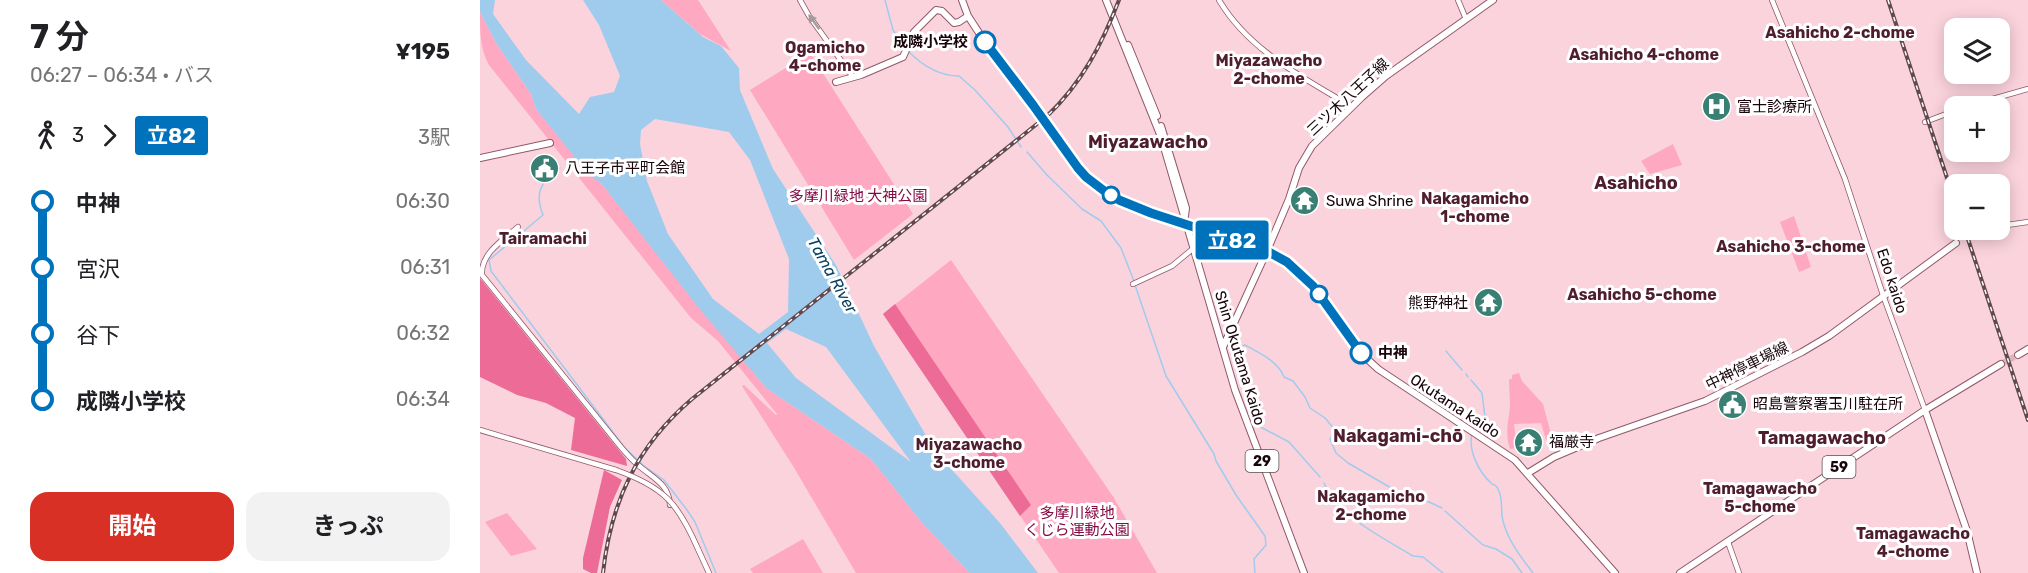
<!DOCTYPE html>
<html lang="ja">
<head>
<meta charset="utf-8">
<style>
  body { margin:0; font-family:Rubik,"Noto Sans JP",sans-serif; background:#f2f2f2; color:#202124; height:100vh; display:flex; flex-direction:column; font-size:22px; white-space:nowrap }
  * { box-sizing:border-box; margin:0 }
  p { font-size:20px; color:#757577 }
  .icon { flex:none; width:33px; height:33px; fill:none; stroke:currentColor; stroke-width:2; stroke-linecap:round; stroke-linejoin:round }
  .map { position:relative; flex:1; overflow:hidden }
  .drawer { display:flex; flex-direction:column; background:#fff; width:480px }
  .drawer>* { flex:none }
  .badge { padding:0 12px; border-radius:4px; font-size:21px; line-height:39px }
  .tools { position:absolute; left:1464px; top:18px; display:grid; gap:12px }
  .tools a { display:grid; place-items:center; width:66px; height:66px; border-radius:12px; background:#fff; box-shadow:0 3px 15px #0003; font-size:30px }
  .map>.badge { position:absolute; translate:-50% -50%; box-shadow:0 0 0 3px #fff }
  .legs { display:flex; align-items:center; gap:9px; height:66px; padding:0 30px; font-size:20px }
  .legs p { margin-inline-start:auto }
  .overview { display:flex; align-items:center; justify-content:space-between; height:102px; padding:0 30px }
  h1 { font-size:33px; font-weight:700; line-height:45px }
  .cta { display:flex; gap:12px; margin-top:auto; padding:12px 30px }
  .cta a { flex:1; height:69px; border-radius:18px; background:#d93025; color:#fff; font-size:24px; font-weight:700; line-height:69px; text-align:center }
  .cta a+a { background:#f2f2f2; color:#202124 }
  ul { padding:0 30px; list-style:none }
  li { display:flex; align-items:center; gap:21px; height:66px; font-size:22px }
  li i { display:grid; place-items:center; width:9px; height:100%; margin:0 8px; background:currentColor }
  li i::after { content:''; width:15px; height:15px; margin:-8px; border:4px solid; border-radius:50%; background:#fff }
  li p { margin-inline-start:auto }
  li:first-child i { background:linear-gradient(#0000 50%,currentColor 0) }
  li:last-child i { background:linear-gradient(currentColor 50%,#0000 0) }
  main { display:flex; flex:1; min-height:0 }
  .map>svg:first-child { display:block }
</style>
</head>
<body>
<main>
<section class="drawer">
<div class="overview"><div><h1>7 分</h1><p>06:27 – 06:34 · バス</p></div><b>¥195</b></div>
<div class="legs"><svg class="icon" aria-label="walk" viewBox="0 0 24 24"><circle cx="13" cy="4" r="2"/><path d="M13 8l-2 6 4 7M11 14l-3 7M7 12l3-4h3l4 4"/></svg>3<svg class="icon" aria-label="forward" viewBox="0 0 24 24"><path d="M9 5l7 7-7 7"/></svg><b class="badge" style="background:#0072bc;color:#fff">立82</b><p>3駅</p></div>
<ul>
<li><i style="color:#0072bc"></i><b>中神</b><p>06:30</p></li>
<li><i style="color:#0072bc"></i><span>宮沢</span><p>06:31</p></li>
<li><i style="color:#0072bc"></i><span>谷下</span><p>06:32</p></li>
<li><i style="color:#0072bc"></i><b>成隣小学校</b><p>06:34</p></li>
</ul>
<div class="cta"><a>開始</a><a>きっぷ</a></div>
</section>
<div class="map">
<svg width="1548" height="573" viewBox="0 0 1548 573">
  <rect width="100%" height="100%" fill="#fbd3dd"/>
  <path fill="#fea8c1" d="M181,0H218L251,51L220,34Z
    M0,12L16,43L51,94L56,109L109,174L121,183L286,388L391,459L443,524L490,573H376L313,466L262,386L264,385L296,415L297,414L238,341L211,318L9,65C0,49 0,31 0,12Z
    M330,53L433,214L374,260L270,90Z
    M1193,144L1202,165L1170,174L1161,161Z
    M1314,216L1331,267L1319,272L1300,222Z
    M471,260L634,498L677,573H579L403,314Z
    M1039,373L1042,381L1063,404L1072,438L1066,440L1061,423L1034,424L1037,448L1030,449C1026,436 1027,427 1029,415C1031,404 1029,391 1029,379H1032V375Z
    M27,513L57,549L31,556L5,522Z
    M323,539L343,573H273L270,569Z"/>
  <path fill="#ed6b97" d="M0,278L146,459L147,466L91,450L95,418L66,403L37,395L0,377Z
    M415,304L551,505L540,516L403,314Z
    M124,470L142,480L130,507L117,573H111L103,569V558Z"/>
  <path fill="#9fcced" fill-rule="evenodd" d="M0,0H15L13,14L46,60L99,114L110,97L134,92L140,76L119,25L103,0H181L223,37L241,46L259,68L260,90L293,169L356,265L394,346L455,451L520,523L558,573H490L443,524L391,459L286,388L218,307L121,183L109,175L56,109L51,94L16,43L0,12ZM175,119L249,132L270,160L309,259L308,312L279,334L233,299L188,234L167,181L160,144L161,130ZM306,329L346,347L431,462L316,378L287,343Z"/>
  <g fill="none" stroke-linecap="round" stroke-linejoin="round">
    <path stroke="#9fcced" stroke-width="1.5" d="M405,0L413,30L425,48
      M429,52C442,65 460,76 479,76L495,90L528,127L541,147
      M547,152L567,175L602,209L621,221L641,248L654,281
      M90,161L95,157
      M80,168C61,182 54,192 63,215L9,260L11,271L145,448L164,466L184,480L207,510L215,522L236,573
      M655,285L686,376L734,454L736,461L756,495L785,536L786,545L774,559L775,573
      M750,342L759,347L765,345C779,353 798,361 804,377L813,381L825,397L830,408L845,418L855,430L850,439L856,453L868,463L925,496L949,502L962,508
      M966,351L982,370
      M986,374L988,377
      M991,380L1002,393L1005,417L996,421L992,429
      M773,423L809,442L840,477
      M992,433C988,450 998,471 1011,483C1016,488 1014,482 1018,489C1024,501 1020,510 1023,521C1028,541 1041,557 1053,573
      M844,483C858,517 904,538 933,556L943,557L963,573
      M965,511L1003,545L1016,549L1032,559L1042,573"/>
    <path stroke="#d9b4bd" stroke-width="6" stroke-dasharray="6 3" stroke-linecap="butt" d="M1521,364L1538,355"/>
    <defs>
      <path id="minor" d="M320,0L329,16L373,77
        M739,0C769,51 823,77 872,107
        M978,0L986,19
        M1292,0L1365,179L1403,295L1445,410
        M1488,106L1548,89
        M1445,122L1474,111
        M1527,225L1548,222
        M38,227C24,239 0,254 2,275L140,446C145,452 151,459 157,464C172,478 189,483 190,505
        M653,284L692,266L715,247
        M0,430L136,470
        M1248,542L1259,573
        M218,549L229,573"/>
      <path id="major" d="M482,0L488,16L505,42L606,177L643,202L787,251L807,262L833,286L884,356L898,369L1035,460L1135,573
        M626,0L681,137L755,390L824,573
        M648,45L677,116
        M356,82L381,75L423,57L434,32L456,10L462,11L474,23L479,22L488,16
        M681,126L706,208L705,216
        M0,158L70,143
        M743,347L787,251L809,199L819,168L832,146L882,97L906,76L1013,0
        M1538,355L1548,349
        M1445,410L1487,531L1497,573
        M1048,473L1074,457L1119,438L1225,401L1322,352L1349,336L1476,243
        M1200,573L1445,410L1521,364"/>
    </defs>
    <use href="#minor" stroke="#905869" stroke-width="6"/>
    <use href="#major" stroke="#905869" stroke-width="8"/>
    <use href="#minor" stroke="#fff" stroke-width="4.5"/>
    <use href="#major" stroke="#fff" stroke-width="6"/>
    <defs>
      <path id="rail" d="M1408,0L1474,199
        M1485,230L1548,420
        M123,573C131,501 157,446 212,399L567,116C602,83 622,44 639,0"/>
    </defs>
    <use href="#rail" stroke="#62484f" stroke-width="4"/>
    <use href="#rail" stroke="#fff" stroke-width="1.5" stroke-dasharray="4.5" stroke-linecap="butt"/>
    <defs>
      <path id="minor-bridge" d="M136,470C184,487 198,503 218,549"/>
    </defs>
    <use href="#minor-bridge" stroke="#905869" stroke-width="6" stroke-linecap="butt"/>
    <use href="#minor-bridge" stroke="#fff" stroke-width="4.5"/>
  </g>
  <defs><path id="oneway-solid" d="M-6-.8H1V-3.2L6.5 0L1 3.2V.8H-6Z" transform="scale(1.5)"/></defs>
  <use fill="#a39b9d" href="#oneway-solid" transform="translate(334 22) rotate(-126)"/>
  <g fill="none" stroke-linecap="round" stroke-linejoin="round">
    <defs>
      <path id="line-1" d="M505,42L553,105L598,168L606,177L623,190L639,200L671,213L787,251L807,262L833,286L881,353"/>
    </defs>
    <use href="#line-1" stroke="#fff" stroke-width="14"/>
    <use href="#line-1" stroke="#0072bc" stroke-width="9"/>
  </g>
  <defs>
    <symbol id="hospital-disc" viewBox="-11 -11 22 22"><circle r="9.5" fill="#3a7f73" stroke="#fff"/><path d="M-5-5h3v3.5h4V-5h3V5h-3V1.5h-4V5h-3Z" fill="#fff"/></symbol>
    <symbol id="civic-disc" viewBox="-11 -11 22 22"><circle r="9.5" fill="#3a7f73" stroke="#fff"/><path d="M-.6-6.5H3V-4.5H.6V-3L4-1V1h2V6H-6V1h2V-1L-.6-3ZM-1.2 2.5V6h2.4V2.5Z" fill="#fff"/></symbol>
    <symbol id="temple-disc" viewBox="-11 -11 22 22"><circle r="9.5" fill="#3a7f73" stroke="#fff"/><path d="M0-6L5-2H3V0L6.5 2.5H4V6H1.5V3h-3V6H-4V2.5H-6.5L-3 0V-2H-5Z" fill="#fff"/></symbol>
  </defs>
  <g fill-rule="evenodd">
    <use href="#hospital-disc" x="1220" y="90" width="33" height="33"/>
    <use href="#civic-disc" x="48" y="152" width="33" height="33"/>
    <use href="#temple-disc" x="808" y="184" width="33" height="33"/>
    <use href="#temple-disc" x="992" y="286" width="33" height="33"/>
    <use href="#civic-disc" x="1236" y="388" width="33" height="33"/>
    <use href="#temple-disc" x="1032" y="426" width="33" height="33"/>
  </g>
  <g fill="#fff" stroke="#0072bc" stroke-width="3">
    <circle cx="505" cy="42" r="10"/>
    <circle cx="631" cy="195" r="8"/>
    <circle cx="839" cy="294" r="8"/>
    <circle cx="881" cy="353" r="10"/>
  </g>
  <g text-anchor="middle" stroke-width="6" stroke-linejoin="round" paint-order="stroke">
    <g fill="#fff" stroke="#5d4f54" stroke-width="1.5">
      <rect x="765.5" y="450" width="33" height="22" rx="4.5"/>
      <rect x="1342.5" y="456" width="33" height="22" rx="4.5"/>
    </g>
    <g font-size="14" font-weight="bold" fill="#18040a">
      <text x="782" y="466">29</text>
      <text x="1359" y="472">59</text>
    </g>
    <g font-size="15" font-weight="bold" fill="#18040a" stroke="#fff" text-anchor="end">
      <text x="488" y="47">成隣小学校</text>
      <text x="898" y="358" text-anchor="start">中神</text>
    </g>
    <g font-size="15" fill="#18040a" stroke="#fff">
      <text transform="translate(868 97) rotate(-43)" y="5">三ツ木八王子線</text>
      <text transform="translate(1412 281) rotate(72)" y="5">Edo kaido</text>
      <text transform="translate(760 358) rotate(73)" y="5">Shin Okutama Kaido</text>
      <text transform="translate(1267 366) rotate(-26)" y="5">中神停車場線</text>
      <text transform="translate(975 406) rotate(33)" y="5">Okutama kaido</text>
    </g>
    <g font-size="15" fill="#18040a" stroke="#fff" text-anchor="start">
      <text x="1257" y="112">富士診療所</text>
      <text x="85" y="173">八王子市平町会館</text>
      <text x="846" y="206">Suwa Shrine</text>
      <text x="988" y="308" text-anchor="end">熊野神社</text>
      <text x="1273" y="409">昭島警察署玉川駐在所</text>
      <text x="1069" y="447">福厳寺</text>
    </g>
    <g font-size="15" fill="#850a44" stroke="#fff">
      <text x="378" y="201">多摩川緑地 大神公園</text>
      <text x="597" y="518">多摩川緑地<tspan x="597" dy="17">くじら運動公園</tspan></text>
    </g>
    <g font-size="16" font-weight="bold" fill="#4e1d2e" stroke="#fff">
      <text x="1360" y="38">Asahicho 2-chome</text>
      <text x="345" y="53">Ogamicho<tspan x="345" dy="18">4-chome</tspan></text>
      <text x="1164" y="60">Asahicho 4-chome</text>
      <text x="789" y="66">Miyazawacho<tspan x="789" dy="18">2-chome</tspan></text>
      <text x="995" y="204">Nakagamicho<tspan x="995" dy="18">1-chome</tspan></text>
      <text x="63" y="244">Tairamachi</text>
      <text x="1311" y="252">Asahicho 3-chome</text>
      <text x="1162" y="300">Asahicho 5-chome</text>
      <text x="489" y="450">Miyazawacho<tspan x="489" dy="18">3-chome</tspan></text>
      <text x="1280" y="494">Tamagawacho<tspan x="1280" dy="18">5-chome</tspan></text>
      <text x="891" y="502">Nakagamicho<tspan x="891" dy="18">2-chome</tspan></text>
      <text x="1433" y="539">Tamagawacho<tspan x="1433" dy="18">4-chome</tspan></text>
    </g>
    <g font-size="16" font-style="italic" fill="#074061" stroke="#fff">
      <text transform="translate(353 275) rotate(61)" y="6">Tama River</text>
    </g>
    <g font-size="18" font-weight="bold" fill="#4e1d2e" stroke="#fff">
      <text x="668" y="148">Miyazawacho</text>
      <text x="1156" y="189">Asahicho</text>
      <text x="918" y="442">Nakagami-chō</text>
      <text x="1342" y="444">Tamagawacho</text>
    </g>
  </g>
</svg>
<div class="tools">
<a><svg class="icon" aria-label="layers" viewBox="0 0 24 24"><path d="M12 4l9 5-9 5-9-5zM3 14l9 5 9-5"/></svg></a>
<a>+</a>
<a>−</a>
</div>
<b class="badge" style="left:752px;top:240px;background:#0072bc;color:#fff">立82</b>
</div>
</main>
</body>
</html>
